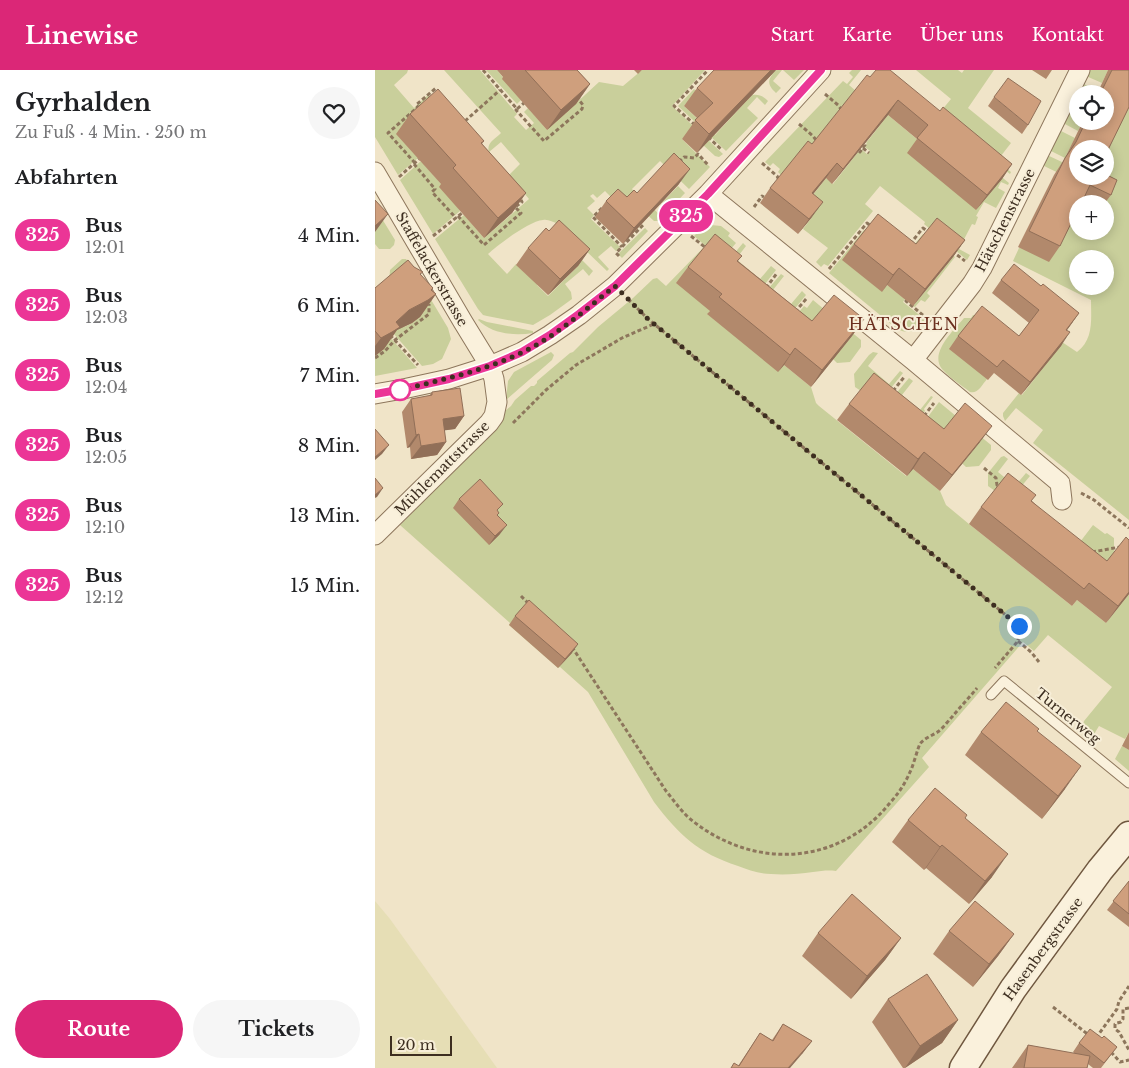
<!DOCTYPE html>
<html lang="de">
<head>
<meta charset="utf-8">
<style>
  body { margin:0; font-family:"Libre Baskerville",serif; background:#f6f6f6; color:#202124; height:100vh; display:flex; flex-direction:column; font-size:19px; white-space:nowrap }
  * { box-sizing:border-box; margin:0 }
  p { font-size:16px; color:#757577 }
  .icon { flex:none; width:28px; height:28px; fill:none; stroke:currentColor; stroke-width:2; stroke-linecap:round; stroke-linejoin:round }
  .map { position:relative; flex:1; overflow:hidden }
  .details { display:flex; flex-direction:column; background:#fff; width:375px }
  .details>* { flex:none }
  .badge { padding:0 10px; border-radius:16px; font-size:18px; line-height:32px }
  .buttons { position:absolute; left:694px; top:15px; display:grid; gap:10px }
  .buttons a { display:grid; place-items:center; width:45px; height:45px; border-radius:50%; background:#fff; box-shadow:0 2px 12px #0003; font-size:25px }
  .scale { position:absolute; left:15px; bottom:12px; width:62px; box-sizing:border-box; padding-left:5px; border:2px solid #3d2e20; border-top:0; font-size:14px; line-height:18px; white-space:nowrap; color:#3d2e20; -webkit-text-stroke:4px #f7eed8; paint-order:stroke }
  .you { position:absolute; width:25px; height:25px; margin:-12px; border:4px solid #fff; border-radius:50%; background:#1a73e8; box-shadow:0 0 0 8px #1a73e833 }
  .map>.badge { position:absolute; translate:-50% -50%; box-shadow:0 0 0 2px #fff }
  h2 { padding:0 15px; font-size:19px; line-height:45px }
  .round { display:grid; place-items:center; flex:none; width:52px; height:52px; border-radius:26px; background:#f6f6f6 }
  .head { display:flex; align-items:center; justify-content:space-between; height:85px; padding:0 15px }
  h1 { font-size:24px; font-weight:700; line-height:38px }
  .cta { display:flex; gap:10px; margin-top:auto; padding:10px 15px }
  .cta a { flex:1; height:58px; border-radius:30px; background:#db2777; color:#fff; font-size:20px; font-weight:700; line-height:58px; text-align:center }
  .cta a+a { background:#f6f6f6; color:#202124 }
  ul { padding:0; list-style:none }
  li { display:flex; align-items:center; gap:15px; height:70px; padding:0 15px }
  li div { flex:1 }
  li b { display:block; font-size:19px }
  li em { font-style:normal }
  li .badge { min-width:55px; font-weight:700; text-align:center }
  header { display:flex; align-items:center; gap:30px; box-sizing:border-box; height:70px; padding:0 25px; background:#db2777; color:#fff }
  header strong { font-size:24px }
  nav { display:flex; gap:28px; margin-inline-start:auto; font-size:18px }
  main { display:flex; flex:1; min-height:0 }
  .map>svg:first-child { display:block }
</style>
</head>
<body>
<header>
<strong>Linewise</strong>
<nav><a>Start</a><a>Karte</a><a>Über uns</a><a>Kontakt</a></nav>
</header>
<main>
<section class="details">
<div class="head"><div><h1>Gyrhalden</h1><p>Zu Fuß · 4 Min. · 250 m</p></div><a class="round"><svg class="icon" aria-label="heart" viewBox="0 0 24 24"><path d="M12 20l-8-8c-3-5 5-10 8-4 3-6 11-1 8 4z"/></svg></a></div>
<h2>Abfahrten</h2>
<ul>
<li><span class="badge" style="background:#eb3596;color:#fff">325</span><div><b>Bus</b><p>12:01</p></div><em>4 Min.</em></li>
<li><span class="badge" style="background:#eb3596;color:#fff">325</span><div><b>Bus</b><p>12:03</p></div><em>6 Min.</em></li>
<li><span class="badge" style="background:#eb3596;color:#fff">325</span><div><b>Bus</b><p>12:04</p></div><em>7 Min.</em></li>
<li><span class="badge" style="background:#eb3596;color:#fff">325</span><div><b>Bus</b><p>12:05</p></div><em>8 Min.</em></li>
<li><span class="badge" style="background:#eb3596;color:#fff">325</span><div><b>Bus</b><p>12:10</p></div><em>13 Min.</em></li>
<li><span class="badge" style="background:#eb3596;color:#fff">325</span><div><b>Bus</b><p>12:12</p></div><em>15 Min.</em></li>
</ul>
<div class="cta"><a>Route</a><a>Tickets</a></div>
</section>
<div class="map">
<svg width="754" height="998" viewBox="0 0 754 998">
  <rect width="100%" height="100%" fill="#f0e4c8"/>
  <path fill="#e6deb5" d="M0,831L15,849L122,998H0Z"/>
  <path fill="#c9cf9b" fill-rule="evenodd" d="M0,0H33L32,3L19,15L39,38L52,26L59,27L43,88L23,105L0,67Z
    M69,0H105L142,44L139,47L151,60L159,53L149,42L153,38L172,60L224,12L248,16L267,0H330L297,36L348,84L344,87L340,86L314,62L307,69L335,97L314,119L285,91L257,119L264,127L265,126L284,144L285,149L283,151H279L266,139L241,132L230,121L222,128L218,124L215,126L220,131L212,138L219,145L216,149L245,177L241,181L236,176L223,187L234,199L232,201L183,154C178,152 173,149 168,150C154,151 123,175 113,184L132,204L141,194L150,203L165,212L162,215L173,226L203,196L193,176L218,201L214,206L208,199L190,214L196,222L197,229L175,245L158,255L112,246L108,245L103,239L60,169L89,145L109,168L154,129L134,105L145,94L126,72L114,82C111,73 120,69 126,63Z
    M111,0H122L146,30L142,34Z
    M401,0H407L398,11L406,18L401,23C391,14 393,9 401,0Z
    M408,0H429L419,10Z
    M477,0H486L474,15L481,21L426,89L407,106L403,102L405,99L398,93L395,96L390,92L468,11L472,14L478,7L474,3Z
    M541,0H583L587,3L589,0H619L593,38L636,73L622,91L636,102L635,104L617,90L566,41L576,29Z
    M714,0H733L727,13L711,6Z
    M707,13L723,21L721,24H702V51H708L703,61L688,53Z
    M319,19L322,22L309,36L340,65L377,25C384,24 388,26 393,31L390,35L382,27L372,38L383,48L351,81L303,36Z
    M754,30V450L658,373L668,360L641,338L630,351L628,346V343L644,323L647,325L685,276L684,270L702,282C719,269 716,249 716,230L638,191L644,178L702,135V161H730V134H727L731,126L667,95L672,85L702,99V106H730V79ZM702,189H730V216H702Z
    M513,45L543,70L612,95L634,113L633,115L626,112L623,118L630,122L621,138L609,132L601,146L603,147L600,155L597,154L584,179L595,185L592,190L549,154L550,152L505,116L490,134L498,141L453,196L449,194L446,197L441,192L453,178L428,159L437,147L427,139L451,108L458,114L483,82L485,83L487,80L492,84L495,81L490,77L492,74L491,73Z
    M684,60L700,68L690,88L674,80Z
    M46,91L67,115L85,141L58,164L25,110Z
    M303,116L310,123L294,140H291L285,135Z
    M0,139H1L20,170L19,175L15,179H4L0,174Z
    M336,155L346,156L355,163L353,166L361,173L355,180L340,184L319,166L326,159Z
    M270,158L273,161L247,188L243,184Z
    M493,158L507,221L512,215L530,229L528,232L552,251C543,261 535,265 522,259L454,203L489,160Z
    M548,164H551L580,187L552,223L555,226L550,232L546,230L540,237L538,236L578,187L533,182Z
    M368,173L371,176L361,189L385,209L396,196L401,200L390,214L348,197Z
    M328,178L335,241L333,244L403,301L409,295L436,317L441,333L444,336L531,406L538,399L565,421L571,435L594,454L697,536L702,530L731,553L754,524V662L750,669L724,656L716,669L709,664L708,655L709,651L737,617L673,565L659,581L648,572L547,688L554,697L461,801C453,800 446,801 438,802C424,804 410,805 396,804C385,804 373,800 363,796C323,783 304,765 279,732L213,622L185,597L183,598L134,555L135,553L25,455L123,358L128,350L130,341L136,336L140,330L156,316H159L162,313V311L195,283L198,282L223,257L258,228L278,209L282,208L291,216Z
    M27,189H31L34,193L73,258L76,269L67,289L58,294L47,296L18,263L26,255L29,257L37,253L45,247L14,213L15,200Z
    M406,204L409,206L398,220L416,234L427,221L431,225L418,241L386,227Z
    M438,230L486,270V277L475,292L462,293L458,289L477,266L431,262L418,249L429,236L432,238Z
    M598,245H600L612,309C607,315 603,324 595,322C586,315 575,308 567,299C554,283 579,260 589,248H596Z
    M104,249L112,252L158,261V263C139,266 117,264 103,250Z
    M14,266L42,298L0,306V286L8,280Z
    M176,282L179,285L177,290L131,330L133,311L139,302Z
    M498,282L503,283L493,296L514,314L525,301L528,303L504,333L480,317L479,304L494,285Z
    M534,308L538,311L527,325L545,340L556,326L558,327L549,339L550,341L539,355L513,333Z
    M564,332L616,375V380L604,396L591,397L562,370L549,352Z
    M629,386L633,389L623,402L640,416L651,403L655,406L635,430L620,421L613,416V403L626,387Z
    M718,455L730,464L732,463L739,468V484L724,503L705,472Z
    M747,676L754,680V701L740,689Z"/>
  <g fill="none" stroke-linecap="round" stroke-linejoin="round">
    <defs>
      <path id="lane" d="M616,625L629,611L754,713"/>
      <path id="street" d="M0,102L88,252L115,296L119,309L122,332L119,346L114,353L0,465
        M333,124L538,290L685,413L687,430
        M538,290L597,214L607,198L705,0
        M0,324L28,319L74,309L115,296L147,282L175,265L204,245L240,216L333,124L446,0"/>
      <path id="secondary" d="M588,998L638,919L725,800L754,765"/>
    </defs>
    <use href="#lane" stroke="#8d765c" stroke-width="11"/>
    <use href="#street" stroke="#8d765c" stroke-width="21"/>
    <use href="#secondary" stroke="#6f573f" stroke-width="29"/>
    <path stroke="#8d765c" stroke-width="3" stroke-dasharray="4 2.5" stroke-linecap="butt" d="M108,0L142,39L149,33
      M450,24L463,35L466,39
      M142,39L141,40L169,71L207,39L208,35L204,30L203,26
      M90,51L125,20
      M424,54L438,66L441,70
      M320,55L299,36L333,0
      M333,67L347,80
      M488,78L494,83
      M484,81L485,82L490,75V74
      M304,92L309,87L319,88L323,84L334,96
      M40,93L13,63L43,37L41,35L61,18
      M387,93L402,106L404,110
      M39,94L60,119L57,122L81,148
      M24,107L44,89
      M379,137L387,126L389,127
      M227,138L218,147L247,177
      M83,146L109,175L146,143L140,137L147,132L146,130
      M58,166L87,143
      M316,166L331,178
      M535,174L548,158L555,163
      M577,181L590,191
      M244,186L241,183L269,154
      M454,199L492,153L497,157
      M391,218L402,203
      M253,229L272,248L644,556L643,571L620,598
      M532,230L531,231L549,246
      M420,242L432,228
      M15,265L43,295
      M0,288L10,281L20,270L54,244V234
      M518,321L530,306
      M549,346L559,333
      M138,353L171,320L201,295L247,268L279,254
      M609,398L621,408L622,415L626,418
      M706,423L719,430L754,458
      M717,482L745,477
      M146,526L154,534
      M643,571L656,582L664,592
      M197,577L291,721C300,732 308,744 319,752C381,800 464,795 514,734C523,724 530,714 535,702C538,697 543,677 545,674C549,668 559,665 564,661C569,657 573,651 577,647C585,637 594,628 602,618
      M678,937L715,966
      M754,938L748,939V949L746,952L742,953L740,954V959L744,962L754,980
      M721,968L742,939L744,931L754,916
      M736,982L745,992L754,990"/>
    <use href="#lane" stroke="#faf1dc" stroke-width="9"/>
    <use href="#street" stroke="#faf1dc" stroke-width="19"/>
    <use href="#secondary" stroke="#faf1dc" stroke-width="26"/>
  </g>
  <path fill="#b2896c" d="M122,0H202L215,14L201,34L172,60L127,9L128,7Z
    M259,0H267L263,4Z
    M401,0L322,83L307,69L322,48L309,36L322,18Z
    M657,0H677L671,9Z
    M733,0H754V37L730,86V79H702V106H730V104L742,110L736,125L729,134H709L706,133V134H702V141L685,176L674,192L643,177L679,105L690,88L708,51H730V24H722Z
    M495,7L565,41L637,94L627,109L601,140L532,83L542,69L513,45L457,114L451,108L438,124L437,147L423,164L385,133L395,118L437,74Z
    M619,27L653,55L647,64L613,36Z
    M35,44L109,71L107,74L151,123L137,143L109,168L64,117L66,114L21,64Z
    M304,114L248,174L220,147L231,131Z
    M174,161L215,179L203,196L173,225L141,195L153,178Z
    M590,170L578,187L538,236L512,215L507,222L467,190L479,174H541Z
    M367,186L363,191L437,251L489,249L477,266L436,317L409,295L403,302L332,244L335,241L301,213L313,197Z
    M39,197L61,224L45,247L37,253L22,260L9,279L0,286V218Z
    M626,210L666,216L704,243L692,260L686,276L646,325L619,303L613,310L574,279L583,266H644L654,253L617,223Z
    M57,322L89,346L80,359L69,360L71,372L62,385L36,389L35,377L32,378L27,342L36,329L54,326Z
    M474,334L569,359L605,372L565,421L538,399L532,406L462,350Z
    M84,429L123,441L122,446L125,464L114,475L78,438Z
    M657,431L754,524L731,553L702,530L697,536L594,454L606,437Z
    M140,546L197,583L183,598L134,555Z
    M606,662H662L690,719L667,749L590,685Z
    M754,662V680L747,676Z
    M590,748L617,807L594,834L551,798L549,800L517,772L533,750Z
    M754,811V857L732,840Z
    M574,861L639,864L623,886L598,917L558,884Z
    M443,863L526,868L510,890L476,929L427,886Z
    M513,929L583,950L567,973L530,998H528L497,952Z
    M408,954L437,971L427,984L355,998L363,996L385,963L397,970Z
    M727,968L742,977L726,998H718L713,994L712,998H637L653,975L700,984L698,982L704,973Z"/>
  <path fill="#916f58" d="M396,0H401L322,83L334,64Z
    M215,14L201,34L172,60L186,40Z
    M523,30L513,45L457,114L468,99Z
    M462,93L451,108L427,138L437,123Z
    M637,94L627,109L601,140L612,125Z
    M315,99L304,114L248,174L259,158Z
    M151,123L137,143L109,168L123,148Z
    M448,132L437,147L423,164L434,149Z
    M13,144L0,162V156Z
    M590,170L578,187L538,236L550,219Z
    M215,179L203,196L173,225L185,209Z
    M524,198L512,215L507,222L518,205Z
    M61,224L45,247L37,253L22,260L9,279L0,286V276L6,268L21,252L34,240L48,233Z
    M704,243L695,256L682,273L691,260Z
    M489,249L477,266L436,317L447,300Z
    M695,262L686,276L646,325L655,312Z
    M420,278L409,295L403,302L415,285Z
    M89,346L80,359L58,362L68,349Z
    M617,356L605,372L565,421L577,405Z
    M44,364L35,377L32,378L41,365Z
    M71,372L62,385L36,389L46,376Z
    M14,375L7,384L0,390V387Z
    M549,382L538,399L532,406L543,389Z
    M8,418L2,427L0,428V425Z
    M132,455L125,464L114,475L120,466Z
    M754,522V524L731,553L743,536Z
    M203,574L197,583L183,598L190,589Z
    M706,696L690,719L667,749L683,726Z
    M567,775L551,798L549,800L565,777Z
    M633,784L617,807L594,834L610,811Z
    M639,864L623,886L598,917L614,894Z
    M526,868L510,890L476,929L492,906Z
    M583,950L567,973L530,998L545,976Z
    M437,971L427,984L415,998H413Z"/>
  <path fill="#cf9f7d" stroke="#916f58" d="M150,0H202L215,14L186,40Z
    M339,0H396L334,64L320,50L338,33L322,18Z
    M501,0H515L565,41L568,37L637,94L612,125L542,68L553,55L523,30L468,99L462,93L437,123L448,132L434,149L395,118L433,71L437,74L492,5L495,7Z
    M737,0H754V37L730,86V79H702V106H730V104L742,110L736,125L715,115L706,134H702V141L685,176L654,161L690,88L701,72L711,51H730V24H725Z
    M633,8L666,31L653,55L619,27Z
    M63,19L109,71L106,73L151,123L123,148L78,98L81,95L35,44Z
    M299,83L315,99L259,158L231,131L243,119L252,127L259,120L262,123Z
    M0,130L13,144L0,156Z
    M503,144L541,174L562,148L590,170L550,219L524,198L518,205L479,174Z
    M184,150L215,179L185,209L153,178L171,158L174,161Z
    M340,164L367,186L362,191L437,251L459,225L489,249L447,300L420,278L415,285L344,227L347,224L313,197Z
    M33,190L39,197L48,202L45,204L58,218L56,220L61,224L53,230L34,240L21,252L25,257L17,262L6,268L0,261V218Z
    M639,194L666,216L668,214L704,243L691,260L695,262L655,312L628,290L622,297L583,266L607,236L644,266L664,240L626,210Z
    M499,303L569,359L590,333L617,356L577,405L549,382L543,389L474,334Z
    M85,318L89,346L68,349L71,372L46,376L44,364L41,365L36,329L57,325V322Z
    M0,359L14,375L0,387Z
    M633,403L661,425L656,431L732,491L751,467L754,470V522L743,536L714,513L709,519L606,437Z
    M0,408L8,418L0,425Z
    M105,409L128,434L122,440L124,443L122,445L132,455L120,466L84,429Z
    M154,530L203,574L190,589L140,546Z
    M631,632L664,659L662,661L706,696L683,726L606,662Z
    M560,718L592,745L590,748L633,784L610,811L567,775L565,777L533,750Z
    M754,811V844L738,831Z
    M477,824L526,868L492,906L443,863Z
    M600,831L639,864L614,894L574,861Z
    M552,904L583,950L545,976L513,929Z
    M408,954L437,971L413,998H356L359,993L364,996L385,963L398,971Z
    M715,959L727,968L729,966L742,977L729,993L704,973Z
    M653,975L715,986L712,998H649Z"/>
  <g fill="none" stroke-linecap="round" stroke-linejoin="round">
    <defs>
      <path id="line" d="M0,324L28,319L74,309L115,296L147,282L175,265L204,244L240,216L333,124L446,0"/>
    </defs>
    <use href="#line" stroke="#fff" stroke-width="11"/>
    <use href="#line" stroke="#eb3596" stroke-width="8"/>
    <path stroke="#3d2e20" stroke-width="5" stroke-dasharray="0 9" d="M25,320C66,310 108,301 146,283C180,267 211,239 240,216L272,248L644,556"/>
  </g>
  <circle fill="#fff" stroke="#eb3596" stroke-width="2.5" cx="25" cy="320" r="10"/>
  <g text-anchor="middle" stroke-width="4" stroke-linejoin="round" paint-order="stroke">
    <g font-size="14" fill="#3d2e20" stroke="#f7eed8">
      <text transform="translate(630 150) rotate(-63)" y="5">Hätschenstrasse</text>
      <text transform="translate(57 199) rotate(60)" y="5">Staffelackerstrasse</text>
      <text transform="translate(67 398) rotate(-45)" y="5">Mühlemattstrasse</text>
      <text transform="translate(693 646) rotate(39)" y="5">Turnerweg</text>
      <text transform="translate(668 879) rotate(-54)" y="5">Hasenbergstrasse</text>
    </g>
    <g font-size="16" letter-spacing="1" fill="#6b2e1e" stroke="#f7eed8">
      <text x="529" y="260">HÄTSCHEN</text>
    </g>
  </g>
</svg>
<div class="buttons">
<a><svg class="icon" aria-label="locate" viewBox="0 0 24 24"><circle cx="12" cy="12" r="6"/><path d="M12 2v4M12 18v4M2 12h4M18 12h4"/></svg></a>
<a><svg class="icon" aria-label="layers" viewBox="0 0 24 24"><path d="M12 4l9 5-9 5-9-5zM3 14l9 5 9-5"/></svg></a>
<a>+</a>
<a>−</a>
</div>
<div class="scale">20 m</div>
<div class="you" style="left:644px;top:556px"></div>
<b class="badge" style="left:311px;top:146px;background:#eb3596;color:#fff">325</b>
</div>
</main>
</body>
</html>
